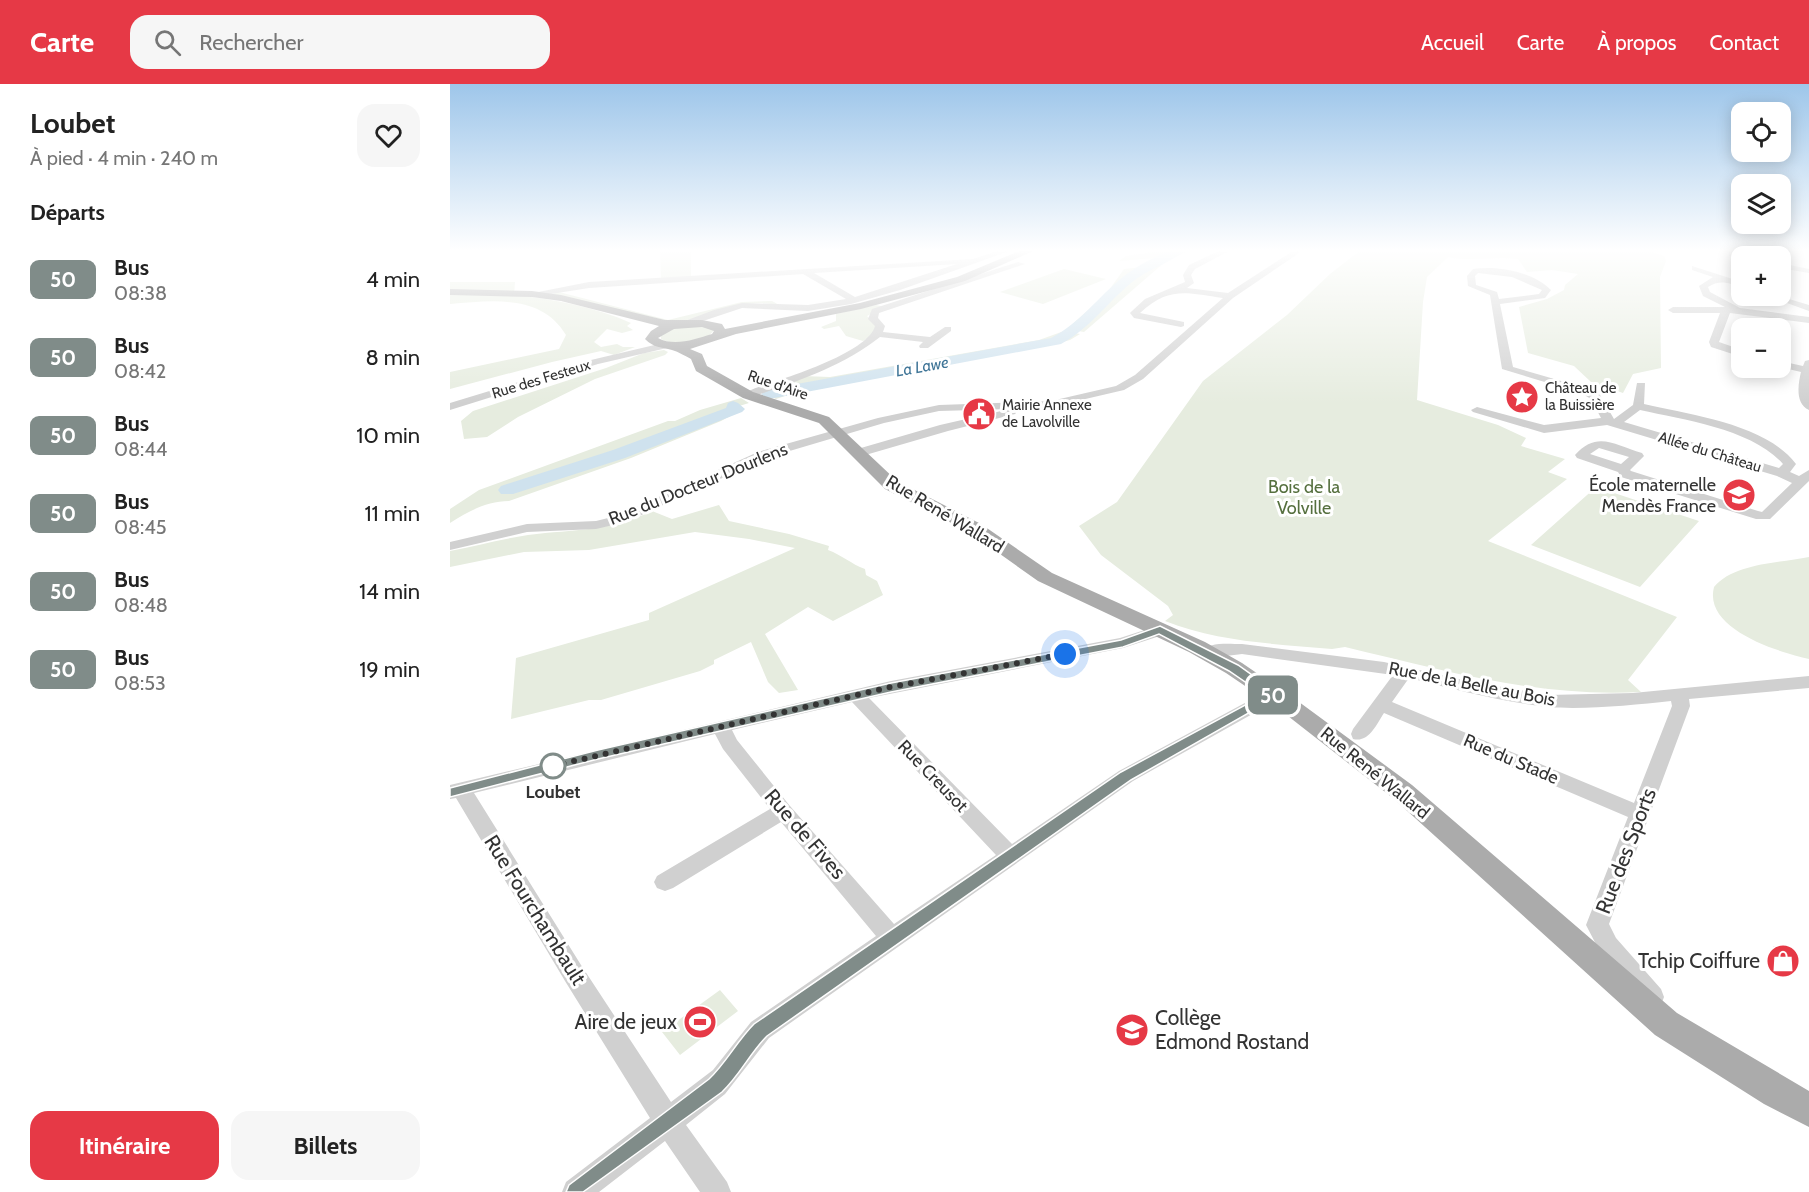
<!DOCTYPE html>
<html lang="fr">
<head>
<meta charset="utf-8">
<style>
  body { margin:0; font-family:Cabin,sans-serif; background:#f6f6f6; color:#222; height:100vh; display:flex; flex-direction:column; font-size:22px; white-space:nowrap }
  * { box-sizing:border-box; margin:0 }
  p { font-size:20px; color:#767676 }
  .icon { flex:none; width:33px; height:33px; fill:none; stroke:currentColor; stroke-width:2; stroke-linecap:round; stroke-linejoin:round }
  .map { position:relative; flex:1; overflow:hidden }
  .side { display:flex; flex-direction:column; background:#fff; width:450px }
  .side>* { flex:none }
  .badge { padding:0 12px; border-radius:9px; font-size:21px; line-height:39px }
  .fabs { position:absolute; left:1281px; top:18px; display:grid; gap:12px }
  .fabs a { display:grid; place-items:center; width:60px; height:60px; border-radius:12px; background:#fff; box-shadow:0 3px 15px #0003; font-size:30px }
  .you { position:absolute; width:30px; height:30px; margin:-15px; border:4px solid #fff; border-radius:50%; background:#1a73e8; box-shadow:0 0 0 9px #1a73e833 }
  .map>.badge { position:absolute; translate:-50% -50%; box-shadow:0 0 0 3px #fff }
  h2 { padding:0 30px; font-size:22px; line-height:54px }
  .round { display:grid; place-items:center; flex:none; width:63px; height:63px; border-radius:18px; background:#f6f6f6 }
  .head { display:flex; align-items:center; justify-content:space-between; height:102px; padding:0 30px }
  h1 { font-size:28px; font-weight:700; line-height:45px }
  .cta { display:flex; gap:12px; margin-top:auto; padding:12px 30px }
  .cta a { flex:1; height:69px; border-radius:18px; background:#e63946; color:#fff; font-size:24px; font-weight:700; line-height:69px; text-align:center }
  .cta a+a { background:#f6f6f6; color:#222 }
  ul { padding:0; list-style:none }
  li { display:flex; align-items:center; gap:18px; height:78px; padding:0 30px }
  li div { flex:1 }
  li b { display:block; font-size:22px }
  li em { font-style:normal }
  li .badge { min-width:66px; font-weight:700; text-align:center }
  header { display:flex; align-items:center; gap:36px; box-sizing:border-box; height:84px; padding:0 30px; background:#e63946; color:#fff }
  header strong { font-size:28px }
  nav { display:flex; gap:33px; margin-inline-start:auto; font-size:21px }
  .search { width:420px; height:54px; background:#f6f6f6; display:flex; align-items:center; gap:15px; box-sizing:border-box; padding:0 21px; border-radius:18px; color:#767676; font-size:22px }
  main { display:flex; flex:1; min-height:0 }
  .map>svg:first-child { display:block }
</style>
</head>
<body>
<header>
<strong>Carte</strong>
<div class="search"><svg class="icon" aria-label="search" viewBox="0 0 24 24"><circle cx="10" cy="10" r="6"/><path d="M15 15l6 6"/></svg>Rechercher</div>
<nav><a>Accueil</a><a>Carte</a><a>À propos</a><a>Contact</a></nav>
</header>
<main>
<section class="side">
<div class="head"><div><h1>Loubet</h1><p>À pied · 4 min · 240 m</p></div><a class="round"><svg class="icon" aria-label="heart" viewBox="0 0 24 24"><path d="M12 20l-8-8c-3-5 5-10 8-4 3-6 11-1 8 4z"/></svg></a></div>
<h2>Départs</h2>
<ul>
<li><span class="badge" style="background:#808c89;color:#fff">50</span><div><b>Bus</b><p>08:38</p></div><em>4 min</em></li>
<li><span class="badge" style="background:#808c89;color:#fff">50</span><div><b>Bus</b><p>08:42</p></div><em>8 min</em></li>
<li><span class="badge" style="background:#808c89;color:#fff">50</span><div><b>Bus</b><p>08:44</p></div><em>10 min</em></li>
<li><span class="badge" style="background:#808c89;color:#fff">50</span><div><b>Bus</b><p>08:45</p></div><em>11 min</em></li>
<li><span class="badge" style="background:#808c89;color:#fff">50</span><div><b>Bus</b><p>08:48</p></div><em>14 min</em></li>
<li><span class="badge" style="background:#808c89;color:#fff">50</span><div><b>Bus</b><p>08:53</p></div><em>19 min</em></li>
</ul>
<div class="cta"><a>Itinéraire</a><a>Billets</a></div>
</section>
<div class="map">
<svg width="1359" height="1108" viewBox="0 0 1359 1108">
  <rect width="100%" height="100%" fill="#fff"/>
  <path fill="#e6ecdf" d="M210,165H241V193L211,196Z
    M723,165H743L715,178L634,248L617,245L657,209L674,185L693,183L705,174L669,177L676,172Z
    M912,165H1195L1214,172L1216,177L1210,193L1211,284L1183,290L1173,309L1141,298L1124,282L1078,269L1069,223L1097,215L1114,206L1115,201L1128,190L1102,186L1077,188L1068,175C1043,172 1023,178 998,173L977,193L973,218L967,316L1048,341L1076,354L1071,362L1115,375L1098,388L1117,395L1038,457L1227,533L1178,596L1191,608C1089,614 992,586 895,563L882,565C826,560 768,558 715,537L723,531L718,522L651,471L629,442L667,418L753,297L837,231L880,190Z
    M614,185L656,195L593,220L550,208Z
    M0,198H65L64,211C104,215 145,223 181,239L177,242L183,246L172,249L157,245L144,258L151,263L167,260L173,263H185L164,271L151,267L102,278L0,305V288L109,265L116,251C91,209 41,217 0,220Z
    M105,207L218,236L292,218L322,217L331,222C290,211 261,235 223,238L105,211L103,209Z
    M426,221L434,223L417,232L427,242L425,250L413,257L396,252L389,242L374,245L371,243L386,237V230Z
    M248,241L264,246C256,260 224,262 211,255V252L221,245Z
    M614,247L630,250L620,256L609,259L347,308L326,315L314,310L315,306L353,292L380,293L589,256Z
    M214,266L218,268L215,271L145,295L68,333L37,353L14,355L11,337L23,327L156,284L194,269Z
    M291,314L299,319L286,323L290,327L271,337L181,374L59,417C37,417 19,427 0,439V425L29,406L218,337H225L250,326Z
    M1146,403L1249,437L1190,503L1081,461Z
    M269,421L279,437L339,450L379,462L378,466C392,471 401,480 415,485L416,491L427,497L433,511L383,537L358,523L315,550L348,606L329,609L318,598L301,558L264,576V580L250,587L151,616H139L61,635L66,574L199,536V529L345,464L299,455L245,448L139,466L74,468L0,483V467C26,462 52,455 78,451C126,445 157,448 202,427L222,435Z
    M1359,473V575C1328,568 1253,545 1264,503C1284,479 1330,479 1359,473Z
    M270,906L288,927L230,971L212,948Z"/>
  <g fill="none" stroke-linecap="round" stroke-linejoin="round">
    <path fill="#cfe2ee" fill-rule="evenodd" d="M722,165H736C722,179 697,185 681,199C657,219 639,245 611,260L319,315L311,310L319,305L601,254C630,239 648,213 673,193C688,181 705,173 722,165Z
      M283,317L288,319L295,325L292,328L175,374L63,410H51L48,406L51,402L163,366L276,324L278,319Z"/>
    <path fill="#d0d0d0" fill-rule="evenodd" d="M553,165H565L450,206L401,220L358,227L292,224L235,243L230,240L232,238L264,226L292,219L358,221L396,215L353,190L139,204L82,213L78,210L139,198L523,175ZM507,180L405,213L364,189Z
      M773,165H783L745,185L741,191L744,199L737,204L778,209L846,165H855L783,214L693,295L674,306L601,323L562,325L567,328L565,330L498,347L412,372H404L402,369L404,366L490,341L560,325L489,327L434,339L316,374L176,438L146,445L77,448L0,466V458L77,440L146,437L166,432L308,368L428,334L489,321L601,317L666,302L685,291L773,214C737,209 719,202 690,229L734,238V242L731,243L684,234L680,229L682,227L695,215L735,198L733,191L739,181Z
      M1282,168L1296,170L1297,172L1292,174L1279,172V168Z
      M568,178L575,180L429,229L428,234L435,242L433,248L480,253L495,243H501V247L478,264H470L469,262L473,258L430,253C392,283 347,297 302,313H294L292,311C301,304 316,301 327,297C350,289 419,266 425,242L418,235L422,225Z
      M1330,179L1359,185V189L1330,184Z
      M1242,182L1292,198V203C1278,199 1270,195 1258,203L1260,208L1290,224L1359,233V239L1280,229L1269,258L1292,266V273L1261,263L1259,258L1270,229H1223L1218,226L1223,223H1275L1253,212L1249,202L1263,193L1242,186Z
      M1023,185C1048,181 1083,188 1101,206L1095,214L1050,220L1063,283L1139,305L1150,311L1164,335L1183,321L1187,299H1195L1194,320C1241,331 1316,340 1346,380L1340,388L1349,392L1359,386V397L1320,435H1306L1171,393L1168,388L1127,374L1125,371C1147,346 1165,361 1192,369L1194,372L1180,386L1181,387L1308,427L1312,428L1342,399L1327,392L1157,341L1094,349L1023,328L1021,326L1027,323L1094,341L1151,334L1141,315L1131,309L1052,285L1040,211L1018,202L1017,192ZM1028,189L1062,193L1092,206L1089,210L1049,215L1047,208L1026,201L1025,192ZM1190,326C1235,336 1302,345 1333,380L1329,384L1174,338ZM1149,364L1179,373L1171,380L1140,370Z
      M1318,212H1329L1359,221V227Z
      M213,259L217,260V264L148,280L0,326V319L141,276Z
      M1359,276V326C1345,320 1348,300 1351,288L1330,283V277L1353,282L1355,277Z
      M710,541L716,542L718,546L716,550L673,564L419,614L562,760L669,687L817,607H829L832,611L829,615L683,697L319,954L275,1010L236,1041L277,1098L281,1108H250L215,1057L149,1108H112L116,1098L200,1034L115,897L6,714L0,715V701L441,597L670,554ZM402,618L546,771L444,840L340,722L287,656L282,646ZM265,650L273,665L320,725L207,792L204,798L207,804L215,807L223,804L331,738L426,852L301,938L263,986L221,1018L131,881L24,709Z
      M792,560L934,578L1022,598L1099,611L1183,609L1359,592V604L1239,615L1240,622L1159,840L1166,854L1211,905L1214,913L1211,921L1202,924L1193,921L1150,868L1136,841L1178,733L934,629C926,641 919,659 903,655L901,650L903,645L943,591L792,570C780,571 761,575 751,573L749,569C758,557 779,560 792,560ZM959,594C1004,605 1051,618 1098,623C1134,626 1184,621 1221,617L1222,622L1184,719L942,618Z"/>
    <path fill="#ababab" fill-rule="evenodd" d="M574,165H588L515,197L411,225L286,250L240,265L252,270L257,282L303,308L379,333L447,397L531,440L602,489L755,558L792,579L845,615L962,701L1227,929L1359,1007V1043L1314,1020L1205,951L944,715L829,625L776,589L739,568L588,497L519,448L435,405L369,339L293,314L246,287L241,275C235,272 229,268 222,266C211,263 204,264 195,255L201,247L209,242L111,217L82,213L0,211V205L82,207L111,211L215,236H252L272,240L275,245L410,219L507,193ZM252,243L264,247L262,250C245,255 225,263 208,254L224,245Z"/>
  </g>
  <linearGradient id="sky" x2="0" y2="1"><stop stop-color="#9ec6ea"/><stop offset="0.52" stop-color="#fff"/><stop offset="1" stop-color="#fff" stop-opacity="0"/></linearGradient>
  <rect width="1359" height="320" fill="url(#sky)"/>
  <path fill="#808c89" stroke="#fff" stroke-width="1.5" d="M710,542L788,581L830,611L681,696L317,952C300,969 290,991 272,1008L133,1108H116L119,1101L259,995C276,979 287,957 304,940L671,688L814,611L779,587L709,550L673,563L441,608L148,675L0,713V704L148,666L441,599L671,556Z"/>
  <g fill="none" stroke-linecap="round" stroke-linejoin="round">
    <path stroke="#333" stroke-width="6" stroke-dasharray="0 10.8" d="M103,682L441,603L615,570"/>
  </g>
  <defs>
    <symbol id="sight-disc" viewBox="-11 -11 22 22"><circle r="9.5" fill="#e63946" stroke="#fff"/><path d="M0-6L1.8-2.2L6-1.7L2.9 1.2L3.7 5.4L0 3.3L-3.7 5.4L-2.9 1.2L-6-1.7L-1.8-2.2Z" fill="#fff"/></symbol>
    <symbol id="civic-disc" viewBox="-11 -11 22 22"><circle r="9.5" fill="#e63946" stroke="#fff"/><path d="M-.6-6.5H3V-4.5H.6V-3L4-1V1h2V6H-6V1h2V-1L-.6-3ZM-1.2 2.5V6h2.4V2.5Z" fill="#fff"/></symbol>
    <symbol id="school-disc" viewBox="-11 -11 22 22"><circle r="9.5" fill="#e63946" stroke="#fff"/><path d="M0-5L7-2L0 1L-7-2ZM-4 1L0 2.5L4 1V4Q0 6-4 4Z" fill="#fff"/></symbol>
    <symbol id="shop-disc" viewBox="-11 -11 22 22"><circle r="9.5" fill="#e63946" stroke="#fff"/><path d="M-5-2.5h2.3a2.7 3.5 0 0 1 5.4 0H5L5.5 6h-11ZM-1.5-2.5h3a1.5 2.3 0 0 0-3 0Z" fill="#fff"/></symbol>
    <symbol id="stadium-disc" viewBox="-11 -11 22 22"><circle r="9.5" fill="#e63946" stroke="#fff"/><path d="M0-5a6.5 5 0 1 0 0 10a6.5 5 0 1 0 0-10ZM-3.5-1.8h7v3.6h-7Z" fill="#fff"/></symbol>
  </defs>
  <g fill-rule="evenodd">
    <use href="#sight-disc" x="1053" y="294" width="38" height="38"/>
    <use href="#civic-disc" x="510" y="311" width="38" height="38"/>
    <use href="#school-disc" x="1270" y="392" width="38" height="38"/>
    <use href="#shop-disc" x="1314" y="858" width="38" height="38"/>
    <use href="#stadium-disc" x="231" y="919" width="38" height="38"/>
    <use href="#school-disc" x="663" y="927" width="38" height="38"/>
  </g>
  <circle fill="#fff" stroke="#808c89" stroke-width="3" cx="103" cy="682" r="12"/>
  <g text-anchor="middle" stroke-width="6" stroke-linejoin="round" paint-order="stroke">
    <g font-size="15" fill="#333" stroke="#fff">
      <text transform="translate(91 295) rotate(-17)" y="5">Rue des Festeux</text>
      <text transform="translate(328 301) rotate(19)" y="5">Rue d'Aire</text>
      <text transform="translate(1260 368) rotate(17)" y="5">Allée du Château</text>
    </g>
    <g font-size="15" fill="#333" stroke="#fff" text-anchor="start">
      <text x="1095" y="309">Château de<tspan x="1095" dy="17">la Buissière</tspan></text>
      <text x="552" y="326">Mairie Annexe<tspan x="552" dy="17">de Lavolville</tspan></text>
    </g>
    <g font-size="16" font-style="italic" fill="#3f7597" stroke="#fff">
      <text transform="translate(472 282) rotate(-10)" y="6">La Lawe</text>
    </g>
    <g font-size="18" fill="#333" stroke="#fff">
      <text transform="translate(248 400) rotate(-22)" y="6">Rue du Docteur Dourlens</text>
      <text transform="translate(495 430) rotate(31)" y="6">Rue René Wallard</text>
      <text transform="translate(1022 600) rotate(11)" y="6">Rue de la Belle au Bois</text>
      <text transform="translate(1061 675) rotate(23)" y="6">Rue du Stade</text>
      <text transform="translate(925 689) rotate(39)" y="6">Rue René Wallard</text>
      <text transform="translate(483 692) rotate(46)" y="6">Rue Creusot</text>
    </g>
    <g font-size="18" fill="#333" stroke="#fff" text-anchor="end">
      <text x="1266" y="407">École maternelle<tspan x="1266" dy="21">Mendès France</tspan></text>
    </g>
    <g font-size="18" fill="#56703f" stroke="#fff">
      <text x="854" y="409">Bois de la<tspan x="854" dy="21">Volville</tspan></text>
    </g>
    <g font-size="18" font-weight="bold" fill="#333" stroke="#fff">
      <text x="103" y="714">Loubet</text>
    </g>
    <g font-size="21" fill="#333" stroke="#fff">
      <text transform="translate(355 750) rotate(49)" y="7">Rue de Fives</text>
      <text transform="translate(1176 767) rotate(-69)" y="7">Rue des Sports</text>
      <text transform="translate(85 826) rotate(58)" y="7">Rue Fourchambault</text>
    </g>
    <g font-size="21" fill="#333" stroke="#fff" text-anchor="end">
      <text x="1310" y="884">Tchip Coiffure</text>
      <text x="705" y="941" text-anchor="start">Collège<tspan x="705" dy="24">Edmond Rostand</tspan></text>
      <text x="227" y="945">Aire de jeux</text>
    </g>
  </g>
</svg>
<div class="fabs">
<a><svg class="icon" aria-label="locate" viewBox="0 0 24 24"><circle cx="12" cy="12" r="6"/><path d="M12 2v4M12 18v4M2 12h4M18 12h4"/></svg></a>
<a><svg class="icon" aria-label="layers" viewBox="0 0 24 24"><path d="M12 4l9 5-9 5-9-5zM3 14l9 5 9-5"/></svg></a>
<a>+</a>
<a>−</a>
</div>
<div class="you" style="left:615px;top:570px"></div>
<b class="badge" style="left:823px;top:611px;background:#808c89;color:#fff">50</b>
</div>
</main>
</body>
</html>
